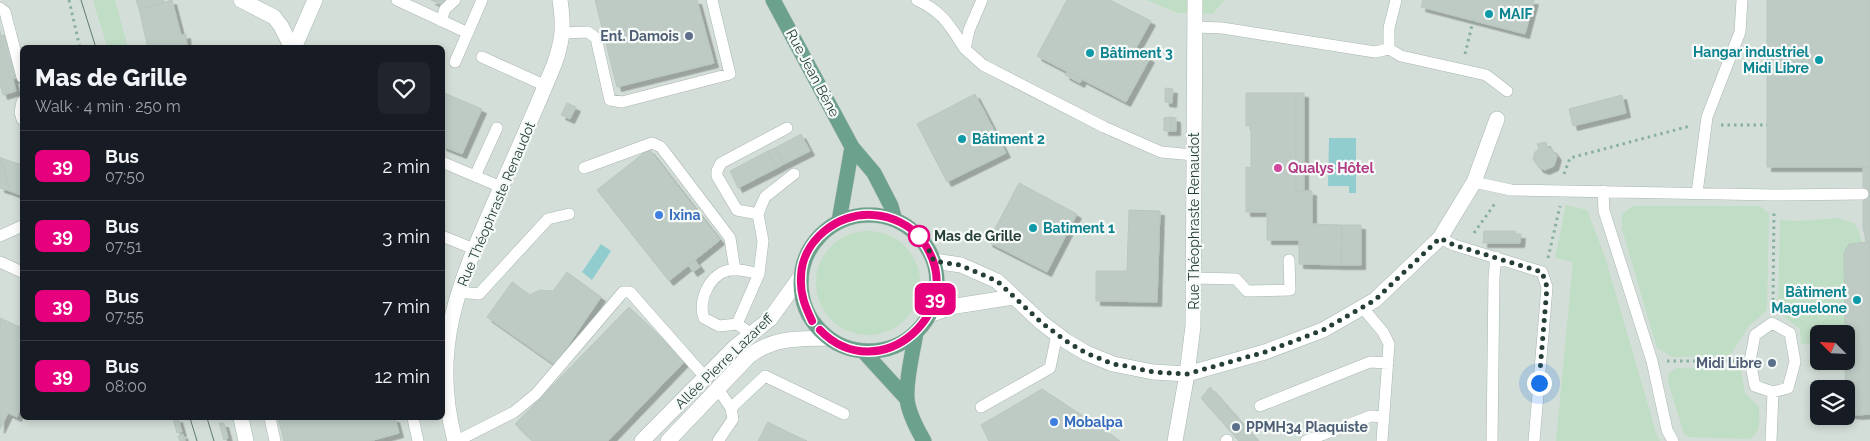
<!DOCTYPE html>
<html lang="en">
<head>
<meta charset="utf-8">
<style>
  body { margin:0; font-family:Raleway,sans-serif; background:#20242c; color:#f1f3f6; height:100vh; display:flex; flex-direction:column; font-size:19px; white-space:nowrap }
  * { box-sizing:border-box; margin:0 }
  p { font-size:16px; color:#9ea1a6 }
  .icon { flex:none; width:28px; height:28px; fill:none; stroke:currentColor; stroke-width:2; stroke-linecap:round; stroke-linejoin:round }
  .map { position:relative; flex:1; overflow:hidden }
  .panel { position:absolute; left:20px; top:45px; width:425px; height:375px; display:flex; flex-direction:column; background:#171b24; border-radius:8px; box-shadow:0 2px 8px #0003 }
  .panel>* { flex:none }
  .badge { padding:0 10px; border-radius:8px; font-size:18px; line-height:32px }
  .needle { width:32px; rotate:294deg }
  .fabs { position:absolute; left:1810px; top:325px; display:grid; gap:10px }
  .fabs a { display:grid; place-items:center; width:45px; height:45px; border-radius:8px; background:#171b24; box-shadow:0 2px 8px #0003; font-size:25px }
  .you { position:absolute; width:25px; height:25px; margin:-12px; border:4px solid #fff; border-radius:50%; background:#1a73e8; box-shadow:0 0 0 8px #1a73e833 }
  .map>.badge { position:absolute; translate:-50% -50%; box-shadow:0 0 0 2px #fff }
  .round { display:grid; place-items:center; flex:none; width:52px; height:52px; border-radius:8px; background:#20242c }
  .head { display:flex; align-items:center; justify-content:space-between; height:85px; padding:0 15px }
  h1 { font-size:24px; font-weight:800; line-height:38px }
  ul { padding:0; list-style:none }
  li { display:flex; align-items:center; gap:15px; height:70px; padding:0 15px; border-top:1px solid #363941 }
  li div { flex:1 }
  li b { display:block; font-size:19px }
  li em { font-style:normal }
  li .badge { min-width:55px; font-weight:700; text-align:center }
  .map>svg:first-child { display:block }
</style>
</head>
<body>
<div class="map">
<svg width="1870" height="441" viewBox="0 0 1870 441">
  <defs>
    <filter id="shadow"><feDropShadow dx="4.5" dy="4.5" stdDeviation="0" flood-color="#0004"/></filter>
  </defs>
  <rect width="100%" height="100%" fill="#e5eee9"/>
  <path fill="#d4ded8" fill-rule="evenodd" d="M0,0H1146L1177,13L1213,14L1225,0H1870V441H0ZM22,48H442V418H22ZM1819,334H1846V361H1819ZM1819,389H1846V416H1819Z"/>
  <path fill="#c0ddc5" d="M93,0H115L128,47H107Z
    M1146,0H1225L1213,14L1177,13Z
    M1566,205L1587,210L1605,257L1657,436L1660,441H1556L1573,262L1555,258Z
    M1633,206H1759L1769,213L1767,310L1748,327L1730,356L1672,357L1657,348L1622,229V214Z
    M1839,218L1854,223L1859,232L1862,242L1849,244L1844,253L1845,334H1819V344H1801L1800,329L1781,314L1778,306L1780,220L1797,221Z
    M816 283a52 52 0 1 1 104 0a52 52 0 1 1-104 0Z
    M1735,367L1741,370L1745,393L1759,407C1759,420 1762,432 1749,439L1689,437L1684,434L1668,382L1669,373L1677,368Z"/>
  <path fill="#91cccf" d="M1329,138H1356V193H1349V186H1328Z
    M601,244L611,251L592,280L582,272Z"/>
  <path fill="#becbc5" stroke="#b8c7bf" filter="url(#shadow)" d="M136,0H163L164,2L139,9Z
    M172,0L181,35L186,34L187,48H148L139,9Z
    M431,0H445L443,5Z
    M595,0H697L714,63L617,87Z
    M1067,0H1110L1151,21L1135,50L1150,58L1126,102L1037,56Z
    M1423,0H1534L1525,34L1421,7Z
    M1767,0H1870V167H1767Z
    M0,31L1,36L8,34L20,77L13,79L16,91L3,95L0,85Z
    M1067,72L1082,79L1080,83L1065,75Z
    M1165,88L1173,89L1172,103L1165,102Z
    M442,92L482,109L462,154L442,146Z
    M1246,93H1296V191H1312V224L1342,225L1341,265L1299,264V240H1267V212H1246V167L1251,168V126H1246Z
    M1296,93H1304V192L1296,191Z
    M975,94L1006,153L947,182L917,124Z
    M1622,95L1626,113L1573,126L1569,109Z
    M567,103L576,107L570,119L561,115Z
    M1171,117L1176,118V131H1171Z
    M1171,117V131H1164V118Z
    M801,134L810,151L784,164L775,148Z
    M1546,142L1547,147L1552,149L1557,156L1554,166L1545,170L1539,168L1533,159L1535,152L1539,149L1537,144Z
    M775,148L784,164L777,168L768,151Z
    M649,149L720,240L669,281L597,190Z
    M768,151L777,168L738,188L730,171Z
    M0,157L1,158L10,191L0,188Z
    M1,158L22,165V188L20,195L10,191Z
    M1863,167H1870V242H1866L1863,227Z
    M1019,183L1077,214L1047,272L988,242Z
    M1129,210L1160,211L1157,302L1096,301V271H1127Z
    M1342,225H1361V265H1341Z
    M1484,231H1515L1516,234H1521L1520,243H1483Z
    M1866,242H1870V414L1858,415L1851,414L1846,410V389H1845L1846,334H1845L1844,253L1849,244Z
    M695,260L700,267L693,272L688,265Z
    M567,272L601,297L555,365L487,317L512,282L530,295L539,290L553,291Z
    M629,307L685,361L608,441H533L515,424Z
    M0,318L20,327L22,322V404L17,417L8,413L0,429Z
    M1210,387L1258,441H1239L1201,398Z
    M1042,389L1106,431L1120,441H989L981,425Z
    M178,418L182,432L177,433L173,419Z
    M278,418H395L399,433L370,441H284Z
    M768,422L792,434L807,441H758Z
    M219,423H224L228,438L224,440Z
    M183,434L185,441H180L178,436Z"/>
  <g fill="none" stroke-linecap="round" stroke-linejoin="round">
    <defs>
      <path id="lane" d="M397,0L468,33
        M917,0C943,12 950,26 965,49
        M982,0L969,30L965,49L983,65L1104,127L1161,152L1194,155
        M0,8L5,12L22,77
        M441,21L445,9L455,0
        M1195,27L1222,28L1375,52L1389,49L1401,56L1486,75L1507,91
        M562,33L588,32L596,38L610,100L622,102L730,74L712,0
        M1389,49V28L1396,0
        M482,57L546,86
        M455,62L482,0
        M22,102L20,112L22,119
        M442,162L501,187
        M584,168L652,143L661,147L730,238L735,270
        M475,176L497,128
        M1474,182L1511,190L1774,195L1863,194
        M1603,191L1604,211L1652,361L1667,430L1673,441
        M1697,193L1707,117L1740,32L1742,0
        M758,214L737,210L717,176V171L721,163L787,128
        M0,236L22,226
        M442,236L474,249
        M1440,238L1454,245L1542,272L1547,287L1534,441
        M0,262L22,272
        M1193,278L1236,279L1247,291L1290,290L1289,260
        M458,292L479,294L548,219L569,214
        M1362,307L1383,332L1389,344L1382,441
        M1772,323L1790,333L1795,362L1788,388L1773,392L1755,386L1750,361L1755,335Z
        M737,324L719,326L704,318C697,300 711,271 732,270C741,269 750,272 759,274
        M750,333L737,324L759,274L763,241L758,214L761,206L765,197L794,174
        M718,389L731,408L765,376L844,414
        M1260,406L1370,362L1388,363
        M981,407L1050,368L1057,334
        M270,418L275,441
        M413,418L418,441
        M457,441L514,412L536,394L623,292H630L705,377
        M718,441L733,419L731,408
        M1226,441L1227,440
        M1306,441L1371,416L1384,417
        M1492,441L1494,277L1496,257
        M1771,441L1773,392"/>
      <path id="street" d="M241,0L274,17L281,26L292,48
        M934,261L961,265L997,281L1042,323L1066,341L1086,353L1113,364L1153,372L1187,374L1265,352L1323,330L1375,300L1440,238L1474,182L1497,119
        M929,315L956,306L1013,297
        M455,441C430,348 459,284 495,201C515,156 535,111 554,65C563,40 564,27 560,0
        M642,441L735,347L770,319L801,276
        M668,441L749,356C774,337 797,339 828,338
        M1175,441L1187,374L1193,326L1195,0"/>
      <path id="secondary" d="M294,48L315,0
        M241,418L246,441"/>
      <path id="primary" d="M773,0L852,147L874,173L891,206L895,220
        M801 283a68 68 0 1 1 136 0a68 68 0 1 1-136 0Z
        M839,221L852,147
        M916,332C913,353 906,376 907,398C908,412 917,429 924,441
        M863,351L907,399"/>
    </defs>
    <use href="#lane" stroke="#a8b6af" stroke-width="12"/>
    <use href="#street" stroke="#a8b6af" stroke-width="16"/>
    <use href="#secondary" stroke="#a4b9b0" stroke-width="16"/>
    <use href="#primary" stroke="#c2c9c6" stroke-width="16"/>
    <path stroke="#88b09f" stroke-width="3" stroke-dasharray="2.5 4" stroke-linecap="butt" d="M69,0L80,48
      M1465,54L1473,21
      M1721,125H1767
      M1564,174L1570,158L1690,126
      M1474,233L1496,202
      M1548,258L1560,206
      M1773,307L1774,211
      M1667,361H1734
      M1810,362H1845"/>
    <use href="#lane" stroke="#fff" stroke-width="11"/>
    <use href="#street" stroke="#fff" stroke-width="15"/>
    <use href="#secondary" stroke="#fff" stroke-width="15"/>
    <use href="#primary" stroke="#6ca18e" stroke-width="15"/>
    <path stroke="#607a70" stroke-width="1" d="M81,0L96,48
      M190,418L197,441
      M207,418L214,441"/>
  </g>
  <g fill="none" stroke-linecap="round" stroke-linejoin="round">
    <defs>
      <path id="line" d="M812,321C805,306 800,294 801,278C801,241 838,212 873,215C891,216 911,225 922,240C973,310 879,391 820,330"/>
    </defs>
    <use href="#line" stroke="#fff" stroke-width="11"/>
    <use href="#line" stroke="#e6007e" stroke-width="8"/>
    <path stroke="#253f35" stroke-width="5" stroke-dasharray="0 9" d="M919,236L928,248L934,261L960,265L997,281L1042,323L1066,341L1086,353L1113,364L1126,366L1153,372L1187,374L1265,352L1323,330L1375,300L1440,238L1454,245L1542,272L1547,287L1539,383"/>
  </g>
  <g fill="#0f9aa8" stroke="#f6faf8" stroke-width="2">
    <circle cx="1489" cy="14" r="5"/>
    <circle cx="1090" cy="53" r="5"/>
    <circle cx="1819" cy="60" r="5"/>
    <circle cx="962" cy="139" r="5"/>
    <circle cx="1033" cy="228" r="5"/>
    <circle cx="1857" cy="300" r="5"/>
  </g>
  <g fill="#5c6f8a" stroke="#f6faf8" stroke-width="2">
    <circle cx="689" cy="36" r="5"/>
    <circle cx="1772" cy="363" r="5"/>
    <circle cx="1236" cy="427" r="5"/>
  </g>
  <circle fill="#d1479c" stroke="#f6faf8" stroke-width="2" cx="1278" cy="168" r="5"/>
  <g fill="#3f7fe0" stroke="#f6faf8" stroke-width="2">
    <circle cx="659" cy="215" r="5"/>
    <circle cx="1054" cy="422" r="5"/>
  </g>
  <circle fill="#fff" stroke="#e6007e" stroke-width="2.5" cx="919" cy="236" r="10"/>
  <g text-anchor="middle" stroke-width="4.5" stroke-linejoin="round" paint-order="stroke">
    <g font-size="14" font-weight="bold" fill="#0d838f" stroke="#f6faf8" text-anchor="start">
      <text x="1499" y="19">MAIF</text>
      <text x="1809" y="57" text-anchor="end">Hangar industriel<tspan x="1809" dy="16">Midi Libre</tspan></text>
      <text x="1100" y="58">Bâtiment 3</text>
      <text x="972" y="144">Bâtiment 2</text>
      <text x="1043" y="233">Batiment 1</text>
      <text x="1847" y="297" text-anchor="end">Bâtiment<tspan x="1847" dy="16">Maguelone</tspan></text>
    </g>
    <g font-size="14" font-weight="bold" fill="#4e5e75" stroke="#f6faf8" text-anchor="end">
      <text x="679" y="41">Ent. Damois</text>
      <text x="1762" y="368">Midi Libre</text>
      <text x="1246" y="432" text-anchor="start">PPMH34 Plaquiste</text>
    </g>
    <g font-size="14" fill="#253f35" stroke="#f6faf8">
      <text transform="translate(813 73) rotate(62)" y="5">Rue Jean Bène</text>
      <text transform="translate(496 204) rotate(-67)" y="5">Rue Théophraste Renaudot</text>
      <text transform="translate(1194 221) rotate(-90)" y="5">Rue Théophraste Renaudot</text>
      <text transform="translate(724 361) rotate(-44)" y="5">Allée Pierre Lazareff</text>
    </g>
    <g font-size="14" font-weight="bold" fill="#b23c85" stroke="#f6faf8" text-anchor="start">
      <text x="1288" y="173">Qualys Hôtel</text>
    </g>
    <g font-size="14" font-weight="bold" fill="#366cbe" stroke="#f6faf8" text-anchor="start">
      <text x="669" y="220">Ixina</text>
      <text x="1064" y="427">Mobalpa</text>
    </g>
    <g font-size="14" font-weight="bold" fill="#253f35" stroke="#f6faf8" text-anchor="start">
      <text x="934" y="241">Mas de Grille</text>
    </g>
  </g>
</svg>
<div class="fabs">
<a><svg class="needle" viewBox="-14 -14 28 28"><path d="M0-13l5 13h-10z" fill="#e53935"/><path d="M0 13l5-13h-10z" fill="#9ea1a6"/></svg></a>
<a><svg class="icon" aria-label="layers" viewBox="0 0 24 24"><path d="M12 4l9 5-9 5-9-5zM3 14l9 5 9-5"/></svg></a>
</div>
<div class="you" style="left:1539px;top:383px"></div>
<b class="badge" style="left:935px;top:299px;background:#e6007e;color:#fff">39</b>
<section class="panel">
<div class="head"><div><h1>Mas de Grille</h1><p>Walk · 4 min · 250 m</p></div><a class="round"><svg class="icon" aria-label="heart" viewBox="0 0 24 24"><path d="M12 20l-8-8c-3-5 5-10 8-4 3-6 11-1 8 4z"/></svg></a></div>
<ul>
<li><span class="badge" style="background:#e6007e;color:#fff">39</span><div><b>Bus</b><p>07:50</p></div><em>2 min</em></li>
<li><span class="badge" style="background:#e6007e;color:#fff">39</span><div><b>Bus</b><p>07:51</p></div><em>3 min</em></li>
<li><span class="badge" style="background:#e6007e;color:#fff">39</span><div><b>Bus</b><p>07:55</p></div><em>7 min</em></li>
<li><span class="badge" style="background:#e6007e;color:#fff">39</span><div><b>Bus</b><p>08:00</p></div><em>12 min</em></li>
</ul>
</section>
</div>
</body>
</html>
